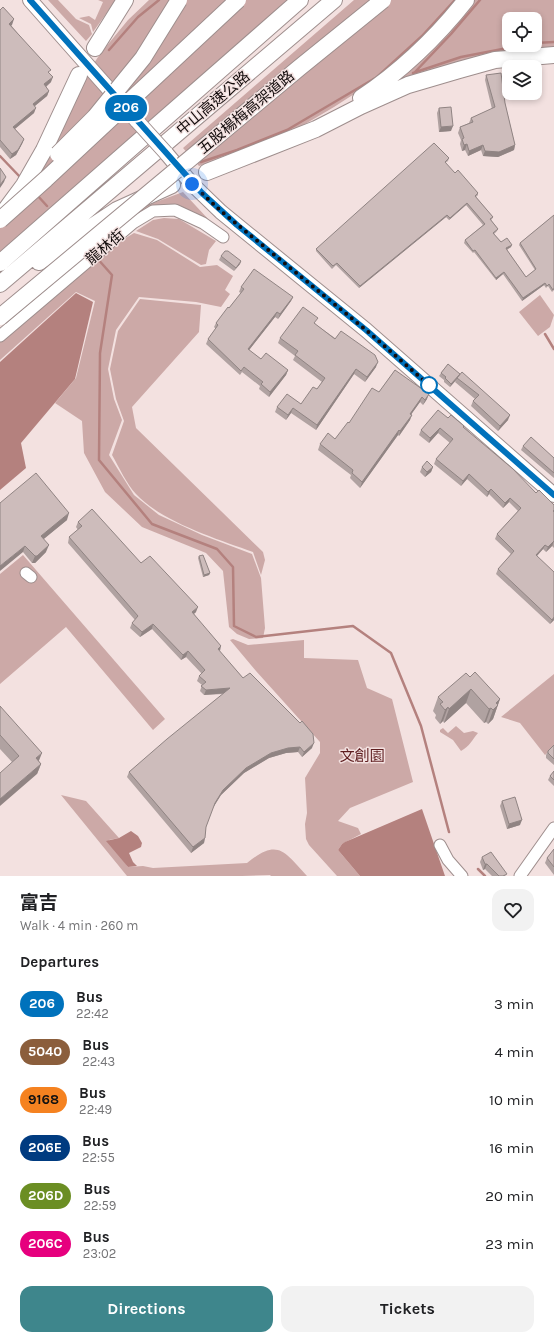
<!DOCTYPE html>
<html lang="en">
<head>
<meta charset="utf-8">
<style>
  body { margin:0; font-family:Karla,"Noto Sans TC",sans-serif; background:#f2f2f2; color:#202124; height:100vh; display:flex; flex-direction:column; font-size:15px; white-space:nowrap }
  * { box-sizing:border-box; margin:0 }
  p { font-size:13px; color:#757577 }
  .icon { flex:none; width:22px; height:22px; fill:none; stroke:currentColor; stroke-width:2; stroke-linecap:round; stroke-linejoin:round }
  .map { position:relative; height:876px; overflow:hidden }
  .details { display:flex; flex-direction:column; background:#fff; flex:1 }
  .details>* { flex:none }
  .badge { padding:0 8px; border-radius:13px; font-size:14px; line-height:26px }
  .tools { position:absolute; left:502px; top:12px; display:grid; gap:8px }
  .tools a { display:grid; place-items:center; width:40px; height:40px; border-radius:8px; background:#fff; box-shadow:0 2px 6px #0003; font-size:20px }
  .you { position:absolute; width:20px; height:20px; margin:-10px; border:3px solid #fff; border-radius:50%; background:#1a73e8; box-shadow:0 0 0 6px #1a73e833 }
  .map>.badge { position:absolute; translate:-50% -50%; box-shadow:0 0 0 2px #fff }
  h2 { padding:0 20px; font-size:15px; line-height:36px }
  .round { display:grid; place-items:center; flex:none; width:42px; height:42px; border-radius:12px; background:#f2f2f2 }
  .headline { display:flex; align-items:center; justify-content:space-between; height:68px; padding:0 20px }
  h1 { font-size:19px; font-weight:700; line-height:30px }
  .cta { display:flex; gap:8px; margin-top:auto; padding:8px 20px }
  .cta a { flex:1; height:46px; border-radius:12px; background:#3e868c; color:#fff; font-size:16px; font-weight:700; line-height:46px; text-align:center }
  .cta a+a { background:#f2f2f2; color:#202124 }
  ul { padding:0; list-style:none }
  li { display:flex; align-items:center; gap:12px; height:48px; padding:0 20px }
  li div { flex:1 }
  li b { display:block; font-size:15px }
  li em { font-style:normal }
  li .badge { min-width:44px; font-weight:700; text-align:center }
  .map>svg:first-child { display:block }
</style>
</head>
<body>
<div class="map">
<svg width="554" height="876" viewBox="0 0 554 876">
  <rect width="100%" height="100%" fill="#f3e1e0"/>
  <path fill="#cca9a7" fill-rule="evenodd" d="M48,0H58L76,19L89,25L92,34L86,41Z
    M98,0H116L93,32L91,24L79,18L89,16L95,20L103,2Z
    M149,0H291L0,256V224L81,83L100,54L128,20Z
    M354,0H460L446,16L379,78L334,107L295,130L249,150L199,166L183,148Z
    M473,0H554V50L407,81L401,74ZM509,19H535V45H509Z
    M183,192L222,234L179,215L162,214L107,224L148,205Z
    M164,218L179,219L216,241L209,250L206,264L201,265L158,239L136,231L153,220Z
    M134,233L157,240L200,267L217,265L233,276L225,290L230,294L221,307L196,302L139,297L116,330L108,369L114,399L122,420L109,455L134,495L159,515L202,535L252,554L261,578L265,628L263,638L249,639L237,634L229,627L223,571L206,553L142,527L105,492L84,453L82,421L55,403L76,378L95,301L76,292L0,360V329L103,252Z
    M540,295L554,315L550,327L538,336L519,312Z
    M140,299L201,305L199,332L132,407L136,428L263,552L265,560L261,575L253,552C217,539 162,522 136,494C127,485 119,467 112,455L124,421L116,399L110,369L118,331Z
    M23,555L165,719L153,730L66,627L0,684V574Z
    M233,639L248,645L304,640V658L358,660L367,688L392,699L413,782L350,808L338,821L358,828L361,834L342,844L338,850L360,876H337L309,845L306,839L305,824L307,813L305,778L320,753V742L256,671L230,640Z
    M554,674V747L545,755L520,723L501,717Z
    M456,726L464,733L473,731L478,733C472,740 470,746 461,751L453,740L440,732V730L443,728L448,733Z
    M61,795L86,801L119,838L109,840L128,867L143,866L153,868L247,863C278,838 284,851 307,876H271L270,875L242,876H127Z"/>
  <path fill="#b4817e" d="M76,293L93,302L75,379L21,443L26,468L0,490V362Z
    M422,809L445,876H360L338,850L342,844L345,842Z
    M131,831L138,836L142,843L141,847L129,853L133,862L137,866L128,867L106,841L119,838Z"/>
  <g fill="none" stroke-linecap="round" stroke-linejoin="round">
    <path stroke="#b4817e" stroke-width="2.5" d="M535,43L554,42
      M109,50L138,17L159,0
      M415,72L451,34L480,0
      M413,73L461,57L523,45
      M0,156L21,178
      M201,162L237,150L287,130L377,77L422,36L455,0
      M37,195L47,206
      M96,257L112,275L100,353L99,460L152,524L217,549L233,567L234,626L256,637L353,626L391,653L421,726L449,832
      M545,334L554,349
      M478,869L485,876"/>
    <defs>
      <path id="minor" d="M0,336L133,223L153,211L175,210L203,223L223,237
        M26,573L31,577
        M440,845L448,860L462,876
        M520,876L554,828"/>
      <path id="major" d="M30,0L137,121
        M166,153L192,184L221,212L366,330L554,495"/>
      <path id="highway" d="M95,48L125,0
        M361,98C401,71 436,38 466,0
        M207,172L316,129L361,106L408,85L459,70L495,60L554,55
        M4,212L24,185L44,150L79,75
        M39,262L117,210L172,185
        M0,263L300,0
        M0,284L334,0"/>
    </defs>
    <use href="#minor" stroke="#9e8e8d" stroke-width="13"/>
    <use href="#major" stroke="#9e8e8d" stroke-width="16"/>
    <use href="#highway" stroke="#9e8e8d" stroke-width="18"/>
    <use href="#minor" stroke="#fff" stroke-width="11"/>
    <use href="#major" stroke="#fff" stroke-width="14"/>
    <use href="#highway" stroke="#fff" stroke-width="16"/>
    <defs>
      <path id="major-bridge" d="M137,121L166,153"/>
      <path id="highway-bridge" d="M58,154L95,117L143,58L179,0
        M0,220L46,179L238,0
        M0,317L299,68L383,0"/>
    </defs>
    <use href="#major-bridge" stroke="#9e8e8d" stroke-width="16" stroke-linecap="butt"/>
    <use href="#highway-bridge" stroke="#9e8e8d" stroke-width="18" stroke-linecap="butt"/>
    <use href="#major-bridge" stroke="#fff" stroke-width="14"/>
    <use href="#highway-bridge" stroke="#fff" stroke-width="16"/>
  </g>
  <path fill="#b0a2a1" d="M0,10L12,25H11L50,74L51,82L46,87L49,91L47,96L35,106L34,113L15,129L24,139L22,144L16,155L10,159L0,147Z
    M486,75L505,103L515,145L514,150L498,157L483,156L481,150L468,156L465,150L462,151L460,144L461,140L458,133L460,127L469,123L471,118L492,109L485,80Z
    M439,108L451,131L439,132L437,113Z
    M449,158L448,161L445,163L455,173L478,193V195L476,197L493,217L492,219L491,220L498,229L497,231L494,234L501,242L511,247L507,250L526,277L535,270L519,245L520,243L554,215V290L552,292L548,286L546,288L544,285L522,301L503,274L496,280L474,252L473,253L464,243L465,240L483,225L466,205L449,220L446,217L359,288L336,265L332,269L316,251V249Z
    M221,256L241,261L240,264L234,271L219,260Z
    M241,287L293,297L291,301L278,319L275,317L249,350L261,359L288,370L286,375L269,397L259,389L260,386L242,372L240,375L206,344L208,339L216,329L214,327L216,323L229,308L241,293L239,292Z
    M316,323L315,324L376,367L365,382L354,374L316,430L291,413L286,420L275,412L277,407L301,404L317,389L322,382L293,360L295,356L278,343L280,338Z
    M448,364L508,420L498,431L471,406L473,401L475,399L455,382L457,379L450,387L444,382V380L439,376L441,373Z
    M395,370L427,399L423,405L420,402L411,414L410,420L399,436L398,435L360,488L350,478L351,475L318,450L320,444L335,439L349,423L379,392Z
    M448,418L464,426V427L536,493L554,505V548L552,546L546,552L543,549L537,556L554,620L550,624L496,574L498,569L511,554L495,539L497,534L518,511L509,502L503,508L489,494L487,497L467,479L461,486L434,464L436,459L450,443L438,433L429,443L419,435L421,430Z
    M523,446L554,458V478L521,450Z
    M422,467H433L431,472L425,477L420,472Z
    M0,503L67,520L43,539L46,552L35,563H32L23,552Z
    M78,522L141,563L196,612L194,614L219,651L243,678L312,748L302,757L298,752L286,753L269,758L244,773L221,795L213,807L206,827L204,843L191,853L127,777L129,772L223,694L204,695L200,691L202,685L197,681L199,676L202,674L186,657L181,660L152,629L140,637L130,628L132,623L135,620L68,543L69,537L78,530L76,527Z
    M199,556L210,573L209,575L203,577L198,558Z
    M470,677L500,699L493,719L488,724L486,722L484,723L466,703L444,723L443,721L440,724L435,718L436,715L433,711L438,697Z
    M0,706L41,764L37,774L12,762L0,749Z
    M554,745V765L546,758V755L548,751Z
    M554,771V786L548,780L550,776Z
    M502,801L520,825L507,829L500,806Z
    M554,849V875L545,863L547,858Z
    M482,857L506,876H492L485,869L483,870L480,862Z"/>
  <path fill="#908483" d="M14,19L12,25L7,29L9,24Z
    M53,77L51,82L42,90L44,84Z
    M49,91L47,96L31,109L33,104Z
    M36,108L34,113L11,132L13,127Z
    M453,126L451,131L439,132L441,127Z
    M24,139L22,144L16,155L10,159L12,154Z
    M467,144L465,150L462,151L464,145Z
    M483,145L481,150L468,156L469,151Z
    M515,145L514,150L498,157L483,156L485,151Z
    M6,177L4,182L0,188V185Z
    M467,203L466,205L449,220L450,218Z
    M447,215L446,217L359,288L360,286Z
    M512,245L511,247L505,250L506,248Z
    M241,261L240,264L234,271L236,268Z
    M504,272L503,274L496,280V278Z
    M545,283L544,285L522,301L523,298Z
    M293,297L291,301L278,319L280,314Z
    M277,312L275,317L246,354L248,349Z
    M378,362L376,367L365,382L367,377Z
    M356,369L354,374L316,430L317,425Z
    M288,370L286,375L269,397L270,392Z
    M460,374L457,379L450,387L451,384Z
    M429,394L427,399L423,405L425,400Z
    M422,397L420,402L408,419L410,414Z
    M293,408L291,413L286,420L288,415Z
    M412,415L410,420L399,436L400,431Z
    M510,415L508,420L498,431L500,426Z
    M440,428L438,433L429,443L430,438Z
    M399,430L398,435L360,488L362,482Z
    M433,467L431,472L425,477L427,472Z
    M469,474L467,479L461,486L463,481Z
    M491,489L489,494L487,497L488,492Z
    M510,498L509,502L503,508L505,503Z
    M69,513L67,520L39,543L41,536Z
    M554,541L552,546L546,552L548,547Z
    M49,545L46,552L35,563H32L35,556Z
    M545,545L543,549L534,559L536,555Z
    M25,546L23,552L0,571V566Z
    M210,573L209,575L203,577L204,575Z
    M198,607L196,612L190,617L192,612Z
    M554,617V620L550,624L552,620Z
    M153,624L152,629L140,637L142,632Z
    M221,646L220,651L218,649Z
    M188,651L186,657L181,660L183,655Z
    M230,688L228,693L204,695L206,690Z
    M471,689L466,703L444,723L449,709Z
    M500,699L493,719L488,724L493,710L496,703Z
    M448,707L443,721L440,724L445,710Z
    M491,708L486,722L484,723L489,709Z
    M314,743L312,748L302,757L304,752Z
    M300,747L298,752L286,753L269,758L244,773L221,795L213,808L215,803L223,790L246,768L271,753L288,748Z
    M42,753L38,763L36,758Z
    M41,764L37,774L0,806V799Z
    M522,820L520,825L507,829L509,824Z
    M205,838L204,843L191,853L193,847Z
    M485,864H487L485,869L483,870Z"/>
  <path fill="#cdbcbb" stroke="#908483" d="M3,7L14,19L9,24L51,70L48,72L53,77L44,84L49,91L33,104L36,108L13,127L24,139L18,150L12,154L0,140V10Z
    M501,73L505,103L515,145L499,152L485,151L483,145L469,151L467,144L464,145L462,139L464,138L460,127L473,122L471,118L495,107L486,75Z
    M451,107L453,126L441,127L439,108Z
    M434,143L449,158L445,162L455,173L458,170L478,193L475,196L493,217L490,219L498,229L493,233L501,242L507,238L512,245L506,248L507,250L526,277L536,269L520,243L554,215V288L553,290L549,284L547,286L545,283L523,298L504,272L496,278L475,250L473,251L465,240L485,224L467,203L450,218L447,215L360,286L337,263L333,266L316,249Z
    M0,168L6,177L0,185Z
    M225,251H228L241,261L236,268L221,256Z
    M254,269L293,297L280,314L277,312L248,349L261,359L266,353L288,370L270,392L261,384L263,382L244,367L241,371L208,339L218,325L216,323L228,307L229,308L244,289L241,287Z
    M303,307L318,318L314,323L335,339L341,331L375,355L378,362L367,377L356,369L317,425L293,408L288,415L277,407L287,394L301,404L313,387L317,389L325,378L295,355L298,351L280,338Z
    M448,364L460,374L451,384L445,378L446,377L441,373Z
    M395,370L429,394L425,400L422,397L410,414L412,415L400,431L399,430L362,482L352,473L353,470L320,444L328,433L335,439L348,422L349,423L372,388L379,392Z
    M462,372L510,415L500,426L473,401L479,395L457,378Z
    M438,410L448,418L451,415L464,426L463,427L513,469L536,493L539,490L554,505V510L553,511L554,512V542V541L548,547L545,545L536,555L554,572V617L552,620L498,569L514,551L497,534L521,508L510,498L505,503L491,489L488,492L469,474L463,481L436,459L453,439L440,428L430,438L421,430Z
    M531,437L554,458V473L523,446Z
    M427,461L433,467L427,472L422,467Z
    M36,473L69,513L41,536L49,545L37,556H35L25,546L0,566V503Z
    M92,509L141,563L150,556L198,607L192,612L221,646L218,649L243,678L250,673L300,723L302,721L313,734L314,743L304,752L300,747L288,748L271,753L246,768L223,790L215,803L206,827L205,838L193,847L129,772L167,739L230,688L206,690L201,686L206,682L199,676L205,670L188,651L183,655L153,624L142,632L132,623L138,616L69,537L82,526L78,522Z
    M203,555L210,573L204,575L199,556Z
    M475,672L500,699L496,703L498,705L493,710L491,708L489,709L471,689L449,709L448,707L445,710L440,704L443,702L438,697L466,673L470,677Z
    M0,706L42,753L36,758L41,764L0,799V773L19,756L0,735Z
    M554,745V759L548,753V751Z
    M554,771V780L550,776Z
    M515,797L522,820L509,824L502,801Z
    M554,849V867L547,858Z
    M491,852L507,874L503,876H499L487,864H485L482,857Z"/>
  <g fill="none" stroke-linecap="round" stroke-linejoin="round">
    <defs>
      <path id="line" d="M30,0L202,193L237,225L366,330L554,495"/>
    </defs>
    <use href="#line" stroke="#fff" stroke-width="9"/>
    <use href="#line" stroke="#0072bc" stroke-width="6"/>
    <path stroke="#120c0c" stroke-width="4" stroke-dasharray="0 7.2" d="M192,184L222,212L366,330L429,385"/>
  </g>
  <circle fill="#fff" stroke="#0072bc" stroke-width="2" cx="429" cy="385" r="8"/>
  <g text-anchor="middle" stroke-width="3" stroke-linejoin="round" paint-order="stroke">
    <g font-size="15" fill="#120c0c" stroke="#f3e1e0">
      <text transform="translate(213 103) rotate(-40)" y="5">中山高速公路</text>
      <text transform="translate(246 112) rotate(-40)" y="5">五股楊梅高架道路</text>
      <text transform="translate(105 247) rotate(-40)" y="5">龍林街</text>
    </g>
    <g font-size="15" fill="#5e1d1f" stroke="#f3e1e0">
      <text x="362" y="761">文創園</text>
    </g>
  </g>
</svg>
<div class="tools">
<a><svg class="icon" aria-label="locate" viewBox="0 0 24 24"><circle cx="12" cy="12" r="6"/><path d="M12 2v4M12 18v4M2 12h4M18 12h4"/></svg></a>
<a><svg class="icon" aria-label="layers" viewBox="0 0 24 24"><path d="M12 4l9 5-9 5-9-5zM3 14l9 5 9-5"/></svg></a>
</div>
<div class="you" style="left:192px;top:184px"></div>
<b class="badge" style="left:126px;top:108px;background:#0072bc;color:#fff">206</b>
</div>
<section class="details">
<div class="headline"><div><h1>富吉</h1><p>Walk · 4 min · 260 m</p></div><a class="round"><svg class="icon" aria-label="heart" viewBox="0 0 24 24"><path d="M12 20l-8-8c-3-5 5-10 8-4 3-6 11-1 8 4z"/></svg></a></div>
<h2>Departures</h2>
<ul>
<li><span class="badge" style="background:#0072bc;color:#fff">206</span><div><b>Bus</b><p>22:42</p></div><em>3 min</em></li>
<li><span class="badge" style="background:#8b5e3c;color:#fff">5040</span><div><b>Bus</b><p>22:43</p></div><em>4 min</em></li>
<li><span class="badge" style="background:#f58220;color:#111">9168</span><div><b>Bus</b><p>22:49</p></div><em>10 min</em></li>
<li><span class="badge" style="background:#003b80;color:#fff">206E</span><div><b>Bus</b><p>22:55</p></div><em>16 min</em></li>
<li><span class="badge" style="background:#6b8e23;color:#fff">206D</span><div><b>Bus</b><p>22:59</p></div><em>20 min</em></li>
<li><span class="badge" style="background:#e6007e;color:#fff">206C</span><div><b>Bus</b><p>23:02</p></div><em>23 min</em></li>
</ul>
<div class="cta"><a>Directions</a><a>Tickets</a></div>
</section>
</body>
</html>
